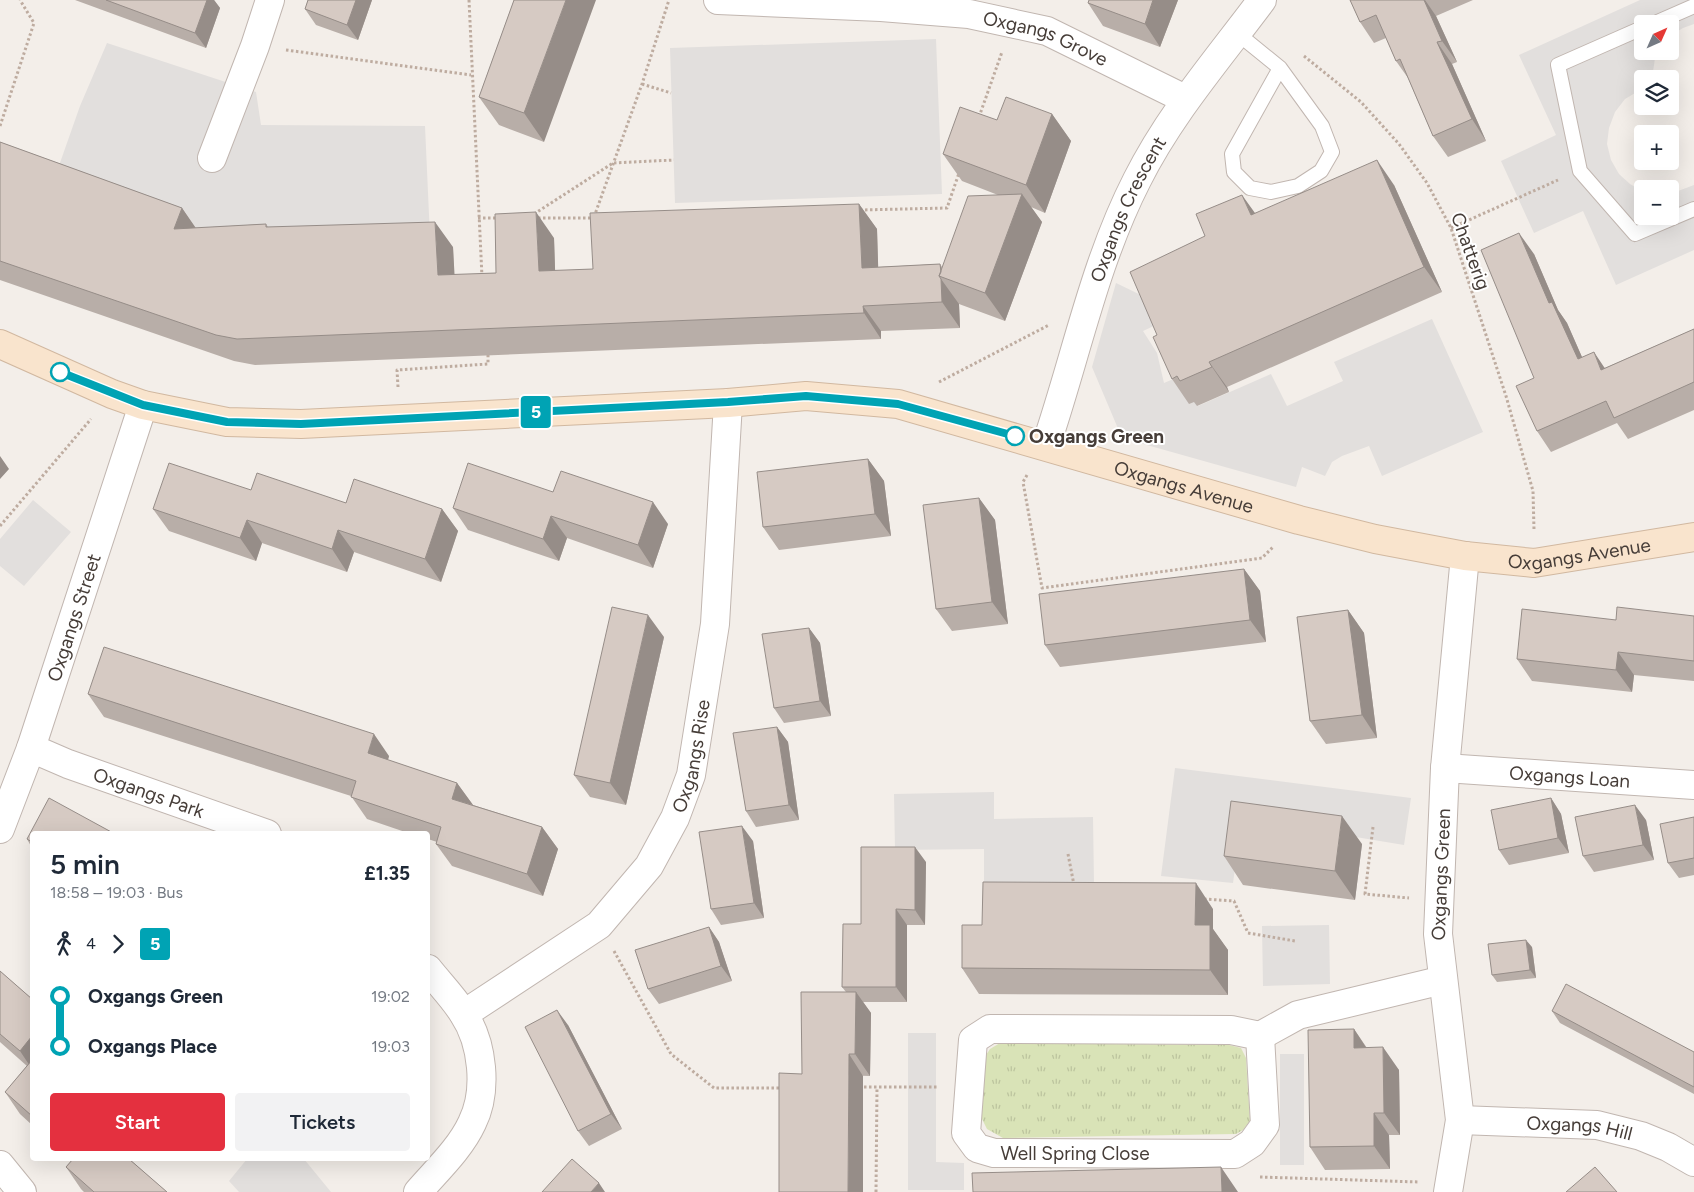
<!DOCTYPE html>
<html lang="en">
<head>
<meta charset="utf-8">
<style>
  body { margin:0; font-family:Figtree,sans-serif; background:#f2f2f3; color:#1f2937; height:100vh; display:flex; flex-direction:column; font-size:19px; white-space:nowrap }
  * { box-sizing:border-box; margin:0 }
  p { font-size:16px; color:#747a83 }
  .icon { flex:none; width:28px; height:28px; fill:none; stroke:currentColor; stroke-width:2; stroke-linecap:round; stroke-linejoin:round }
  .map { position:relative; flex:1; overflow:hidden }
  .side { position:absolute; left:30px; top:831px; width:400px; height:330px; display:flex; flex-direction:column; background:#fff; border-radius:5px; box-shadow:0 5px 20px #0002 }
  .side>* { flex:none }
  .badge { padding:0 10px; border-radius:4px; font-size:18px; line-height:32px }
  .needle { width:32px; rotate:45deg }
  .fabs { position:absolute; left:1634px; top:15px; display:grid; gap:10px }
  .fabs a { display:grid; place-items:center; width:45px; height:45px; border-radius:5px; background:#fff; box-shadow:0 5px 20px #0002; font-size:25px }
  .map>.badge { position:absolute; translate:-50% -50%; box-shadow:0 0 0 2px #fff }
  .legs { display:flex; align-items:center; gap:8px; height:55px; padding:0 20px; font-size:16px }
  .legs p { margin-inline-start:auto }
  .headline { display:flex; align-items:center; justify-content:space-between; height:85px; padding:0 20px }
  h1 { font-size:28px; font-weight:600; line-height:38px }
  .cta { display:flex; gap:10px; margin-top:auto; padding:10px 20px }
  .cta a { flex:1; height:58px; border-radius:5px; background:#e4303f; color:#fff; font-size:20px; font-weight:600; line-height:58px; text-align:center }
  .cta a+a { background:#f2f2f3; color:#1f2937 }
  ul { padding:0 20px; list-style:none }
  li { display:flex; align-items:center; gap:18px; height:50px; font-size:19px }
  li i { display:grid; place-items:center; width:8px; height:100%; margin:0 6px; background:currentColor }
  li i::after { content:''; width:12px; height:12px; margin:-6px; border:4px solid; border-radius:50%; background:#fff }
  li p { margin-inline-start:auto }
  li:first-child i { background:linear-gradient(#0000 50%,currentColor 0) }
  li:last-child i { background:linear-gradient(currentColor 50%,#0000 0) }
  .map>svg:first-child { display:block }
</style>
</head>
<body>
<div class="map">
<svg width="1694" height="1192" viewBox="0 0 1694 1192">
  <defs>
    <pattern id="grass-tufts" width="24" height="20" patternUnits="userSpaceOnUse" patternTransform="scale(1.25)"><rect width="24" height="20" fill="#d9e3b7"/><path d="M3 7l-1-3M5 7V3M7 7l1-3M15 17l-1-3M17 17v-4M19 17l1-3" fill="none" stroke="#bcc49e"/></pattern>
  </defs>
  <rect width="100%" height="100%" fill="#f3eee9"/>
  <path fill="url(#grass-tufts)" d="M1000,1043L1229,1045L1241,1048L1246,1058L1250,1121L1243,1130L1236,1134L1003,1138L987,1129L980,1115L982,1061L990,1049Z"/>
  <path fill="#e2dfdd" d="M1640,0H1694V24L1683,28L1670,36V24H1642V51H1658L1655,58L1652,79H1642V89L1625,99L1615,112L1609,128L1607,144L1611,160L1619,174L1630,184L1642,191V216H1670V194L1694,185V250L1616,285L1583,211L1534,233L1501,161L1556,135L1519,55Z
    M936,39L942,194L675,203L670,48Z
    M107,43L256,92L261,125L425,126L430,237L232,243L55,177L80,106Z
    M1116,283L1147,298L1158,324L1143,331L1157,353L1164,383L1178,377L1189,403L1195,401L1198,406L1271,374L1287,406L1343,381L1334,362L1432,319L1483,432L1382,476L1369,446L1342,456L1332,462L1325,476L1302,467L1296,487L1122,438L1092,367Z
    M33,500L71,532L24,586L0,566V539Z
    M1175,768L1411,798L1404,845L1242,818L1233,883L1161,876Z
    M994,792V819L1093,817L1094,884L984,886V849L895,850L894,794Z
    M1329,925L1330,984L1263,986L1262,926Z
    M908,1033H936V1162L964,1163V1190H908Z
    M1280,1054H1304V1165H1280Z
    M247,1159H304L331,1192H239L229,1181Z"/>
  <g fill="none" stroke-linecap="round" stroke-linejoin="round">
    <defs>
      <path id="lane" d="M1653,24L1694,6
        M1642,28L1558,65L1580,171L1635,234L1694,209
        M1237,33L1280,68L1322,126L1332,152L1321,171L1298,186L1271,192L1250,188L1234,172L1232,154L1280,68"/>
      <g id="street">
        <path id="s1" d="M718,0L881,7L969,14L1047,31L1185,99"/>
        <path d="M212,158L255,46L270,0"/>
        <path id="s2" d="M1046,445C1076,357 1094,264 1137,180C1170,114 1218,59 1262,0"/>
        <path id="s3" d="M31,748L68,764L267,834"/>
        <path id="s4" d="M1445,768L1694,785"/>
        <path id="s5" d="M0,829L31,748L143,405"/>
        <path id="s6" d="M464,1014L599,925L649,866L675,818L691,775L715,624L728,403"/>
        <path d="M990,1029L1231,1030L1260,1036L1265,1125L1252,1143L1235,1154L994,1153L977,1148L966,1133L973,1040Z"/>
        <path d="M1260,1036L1298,1015L1443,980"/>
        <path id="s7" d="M1460,1120L1597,1125L1641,1136L1668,1147L1694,1162"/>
        <path d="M0,1165L22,1192"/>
        <path d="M418,1192C436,1171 460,1149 472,1123C488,1091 483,1043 463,1013C453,997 439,983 428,969"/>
        <path id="s8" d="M1448,1192L1460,1120L1438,934L1445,768L1465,556"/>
      </g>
      <g id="secondary">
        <path id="s9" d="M0,344L112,394L143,405L227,422L301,424L728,403L806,396L898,404L1299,520L1375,539L1465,556L1534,563L1694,537"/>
      </g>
    </defs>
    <use href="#lane" stroke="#c1b6b0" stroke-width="16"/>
    <use href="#street" stroke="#c1b6b0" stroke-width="30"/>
    <use href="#secondary" stroke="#d1b8a0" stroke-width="30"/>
    <path stroke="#beaca0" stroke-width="3" stroke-dasharray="2.5 2.5" stroke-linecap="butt" d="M469,0L482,277
      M286,50L471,75
      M1304,56L1361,102L1399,144L1427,183L1451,228L1506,396L1533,491L1534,530
      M642,84L671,93
      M979,117L1002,52
      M0,126L34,23L20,0
      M860,210L947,208L959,173
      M534,214L613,163L674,160
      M594,217L642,84L669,0
      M478,218H497
      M538,218H594
      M1451,228L1558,180
      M939,382L1049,325
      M398,387L397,370L488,364V355
      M1027,475L1023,482L1042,588L1262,558L1273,547
      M0,526L91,419
      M1373,827L1365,894L1409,898
      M1068,854L1074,885
      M1204,899L1234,901L1248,933L1295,941
      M614,951L671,1054L714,1088H783
      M859,1087H938
      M1260,1177L1419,1182
      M876,1192L877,1087"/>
    <use href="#lane" stroke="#fff" stroke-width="14"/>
    <use href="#street" stroke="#fff" stroke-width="28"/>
    <use href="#secondary" stroke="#f9e4cd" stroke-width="28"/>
  </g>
  <path fill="#b8aea8" d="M75,0H214L220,8L206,48Z
    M308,0H372L358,40L316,25L305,9Z
    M514,0L544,142L499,125L479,97Z
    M1178,0L1160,47L1103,26L1088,3Z
    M1350,0H1473L1436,16L1457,62L1452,64L1486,141L1448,157L1433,136L1408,78L1396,61L1386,38L1374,43L1360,22Z
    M1052,114L1071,141L1045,213L1031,207L1042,222L1005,321L959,304L960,328L881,331V339L255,365L234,361L0,280V142L182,208L195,228L266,224L268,227L453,247L454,275L496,273L554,238L555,271L593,269L859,204L877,229L878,267L940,264L942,267L998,195L962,181L943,154L997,120Z
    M1394,185L1442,292L1227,387L1229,392L1197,406L1194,402L1189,404L1172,379L1255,213Z
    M1534,254L1558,310L1567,323L1582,357L1605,368L1694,329V410L1628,439L1617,423L1551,452L1537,431L1534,378Z
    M868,459L884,481L891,536L779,550L763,527Z
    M251,490L346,503L442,509L458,531L441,582L354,552L347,572L262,543L256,561L169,531L153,509Z
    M553,492L668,524L653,568L567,538L559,561L468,530L453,508Z
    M979,498L995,520L1008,624L952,631L936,609Z
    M1244,569L1260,591L1266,642L1060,667L1045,645Z
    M1348,610L1364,633L1377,738L1326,744L1310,721Z
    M1694,616V681L1634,675L1632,692L1532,681L1517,659L1616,620Z
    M809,628L820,643L831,716L784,723L774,708Z
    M664,637L626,805L590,797L574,775Z
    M88,694L389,756L388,760L457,783L473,805L542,827L558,849L543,896L452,866L436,844L437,842L428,839V834H411L367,819L351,796L104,717Z
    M777,727L788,742L799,820L756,827L746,811Z
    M1551,798L1561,814L1569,853L1509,865L1499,850Z
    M1694,817V875L1679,878L1668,863Z
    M1646,820L1654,860L1594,872L1583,856Z
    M32,834V848L27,839Z
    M753,841L764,918L721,925L711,909Z
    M1362,844L1355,900L1243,885L1224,856Z
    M926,862L925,925H907V1002H863L871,1013L870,1076L802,1074L846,992L842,987L861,924Z
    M1213,909V929L1228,950V995L979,994L962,968L982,925Z
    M709,927L719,942L732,981L659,1004L648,989Z
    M1532,947L1536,978L1497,982L1492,975Z
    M0,971L32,999V1125L20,1114L5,1092L27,1066L0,1042Z
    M1552,1011L1694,1052V1094L1560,1023Z
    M568,1025L622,1129L589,1146L578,1131Z
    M1354,1029L1367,1048L1399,1070L1400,1135H1389L1390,1169L1325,1170L1310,1147Z
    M71,1159H129L167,1192H84L81,1189L66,1167L72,1160Z"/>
  <path fill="#968d88" d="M207,0H214L220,8L206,48L195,33Z
    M356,0H372L358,40L347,25Z
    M566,0H596L544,142L524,113Z
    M1153,0H1178L1160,47L1145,24Z
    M1424,0H1425L1436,16L1457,62L1442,41Z
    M1437,42L1452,64L1486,141L1472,119Z
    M1052,114L1071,141L1045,213L1026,185Z
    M1377,160L1394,185L1442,292L1424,267Z
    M1022,194L1042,222L1005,321L985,293Z
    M1242,195L1260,220L1251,215Z
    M859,204L877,229L879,293L862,268Z
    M182,208L200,234L174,229Z
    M536,212L554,238L556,297L539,271Z
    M435,222L453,247L456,301L438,275Z
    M1519,233L1534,254L1558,310L1567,323L1592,380L1578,359L1549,303Z
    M941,279L959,304L960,328L942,302Z
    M863,306L881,331V339L864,313Z
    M1594,352L1608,373L1601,370Z
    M1209,362L1227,387L1229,392L1212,367Z
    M0,456L9,469L0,479Z
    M868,459L884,481L891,536L875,514Z
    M979,498L995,520L1008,624L992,602Z
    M653,502L668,524L653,568L638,545Z
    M442,509L458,531L441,582L425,559Z
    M551,516L567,538L559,561L543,539Z
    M247,520L262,543L256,561L240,538Z
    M338,530L354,552L347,572L332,549Z
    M1244,569L1260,591L1266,642L1250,620Z
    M1348,610L1364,633L1377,738L1362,715Z
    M648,615L664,637L626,805L610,783Z
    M809,628L820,643L831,716L820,701Z
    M1618,652L1634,675L1632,692L1616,670Z
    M777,727L788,742L799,820L789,805Z
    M374,734L389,756L383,776L368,753Z
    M457,783L473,805L452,799Z
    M1551,798L1561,814L1569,853L1558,838Z
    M1635,805L1646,820L1654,860L1643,845Z
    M1342,816L1362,844L1355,900L1335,871Z
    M742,826L753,841L764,918L754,903Z
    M542,827L558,849L543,896L527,874Z
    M915,847L926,862L925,925L915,910Z
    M1196,883L1213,909V929L1228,950V995L1210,970L1195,925Z
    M896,909L907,925V1002L896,987Z
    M709,927L719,942L732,981L721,966Z
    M1526,940L1532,947L1536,978L1530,970Z
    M856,992L871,1013L870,1076L855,1054Z
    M557,1010L568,1025L622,1129L611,1114Z
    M1354,1029L1369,1052L1354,1048Z
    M32,1036V1069L20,1051Z
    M1383,1047L1399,1070L1400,1135L1384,1113Z
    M849,1054L863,1076V1192H848Z
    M1374,1113L1389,1135L1390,1169L1374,1146Z
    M1221,1167L1238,1192H1222Z
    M599,1183L605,1192H591Z"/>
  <path fill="#d6cac3" stroke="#968d88" d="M106,0H207L195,33Z
    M308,0H356L347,25L305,9Z
    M514,0H566L524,113L479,97Z
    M1089,0H1153L1145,24L1088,3Z
    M1350,0H1424L1442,41L1437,42L1472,119L1433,136L1400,59L1396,61L1376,15L1360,22Z
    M1006,97L1052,114L1026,185L943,154L960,107L997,120Z
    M0,142L182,208L174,229L266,224V227L435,222L438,275L496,273L495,214L536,212L539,271L593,269L590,213L859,204L862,268L940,264L941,272L939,276L941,279L942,302L863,306L864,313L237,339L216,335L0,261Z
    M1377,160L1424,267L1209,362L1212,367L1180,381L1177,376L1172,379L1153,337L1157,335L1130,272L1205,236L1196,214L1242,195L1251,215Z
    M1022,194L985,293L939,276L968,196Z
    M1519,233L1549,303L1552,302L1578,359L1594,352L1601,370L1694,329V382L1614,418L1606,401L1537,431L1516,386L1534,378L1481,250Z
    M868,459L875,514L763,527L757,472Z
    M169,463L251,490L257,473L346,503L354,479L442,509L425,559L338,530L332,549L247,520L240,538L153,509Z
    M468,463L553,492L561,471L653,502L638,545L551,516L543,539L453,508Z
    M979,498L992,602L936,609L923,505Z
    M1244,569L1250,620L1045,645L1039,594Z
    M612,607L648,615L610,783L574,775Z
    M1617,607L1694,616V661L1618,652L1616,670L1517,659L1522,609L1616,620Z
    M1348,610L1362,715L1310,721L1297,617Z
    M809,628L820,701L774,708L762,634Z
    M104,647L374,734L368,753L457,783L452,799L542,827L527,874L436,844L441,827L351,797L356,781L88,694Z
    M777,727L789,805L746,811L733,733Z
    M49,798L115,834H32V842L27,839Z
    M1551,798L1558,838L1499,850L1491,810Z
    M1231,801L1342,816L1335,871L1224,856Z
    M1635,805L1643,845L1583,856L1575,817Z
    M1694,817V858L1668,863L1660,824Z
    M742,826L754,903L711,909L699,832Z
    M861,847H915V910L896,909V987H842L843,924H861Z
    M983,882L1196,883L1195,925H1210V970L962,968V925H982Z
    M709,927L721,966L648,989L635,950Z
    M1526,940L1530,970L1492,975L1488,944Z
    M0,971L32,999V1036L20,1051L0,1034Z
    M1566,984L1694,1052V1087L1552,1011Z
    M801,992H856L855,1054H849L848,1192H779V1073L802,1074Z
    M557,1010L611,1114L578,1131L525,1027Z
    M1354,1029V1048L1383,1047L1384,1113H1374V1146L1310,1147L1308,1030Z
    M32,1060V1116L5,1092Z
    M73,1159H129L167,1192H94L66,1167Z
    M572,1159L599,1183L591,1192H542Z
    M1221,1167L1222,1192H973L972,1173Z
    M1595,1167L1617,1192H1566Z"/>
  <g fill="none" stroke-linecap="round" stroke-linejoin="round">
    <defs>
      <path id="line-1" d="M60,372L143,405L227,422L301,424L728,402L806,396L898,404L1015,436"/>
    </defs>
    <use href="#line-1" stroke="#fff" stroke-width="11"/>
    <use href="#line-1" stroke="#00a3b4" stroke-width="8"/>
  </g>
  <g fill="#fff" stroke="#00a3b4" stroke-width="2.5">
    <circle cx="60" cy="372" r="9"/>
    <circle cx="1015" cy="436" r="9"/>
  </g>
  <g text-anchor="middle" stroke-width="4" stroke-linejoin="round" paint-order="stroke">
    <g font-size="19" fill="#463d38" stroke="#fff">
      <text dy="7" stroke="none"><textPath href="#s1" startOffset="332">Oxgangs Grove</textPath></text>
      <text dy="7" stroke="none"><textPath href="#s2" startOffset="250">Oxgangs Crescent</textPath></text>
      <text transform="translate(1471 251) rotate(70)" y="7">Chatterig</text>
      <text dy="7" stroke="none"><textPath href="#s9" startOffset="1211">Oxgangs Avenue</textPath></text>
      <text dy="7" stroke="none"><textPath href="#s9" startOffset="1616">Oxgangs Avenue</textPath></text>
      <text dy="7" stroke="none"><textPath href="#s5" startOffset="224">Oxgangs Street</textPath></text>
      <text dy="7" stroke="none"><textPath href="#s6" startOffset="358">Oxgangs Rise</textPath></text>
      <text dy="7" stroke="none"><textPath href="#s4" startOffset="125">Oxgangs Loan</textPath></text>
      <text dy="7" stroke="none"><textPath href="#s3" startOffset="126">Oxgangs Park</textPath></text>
      <text dy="7" stroke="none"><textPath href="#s8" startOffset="320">Oxgangs Green</textPath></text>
      <text dy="7" stroke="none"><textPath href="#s7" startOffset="120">Oxgangs Hill</textPath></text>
      <text x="1075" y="1160">Well Spring Close</text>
    </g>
    <g font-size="19" font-weight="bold" fill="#463d38" stroke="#fff" text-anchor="start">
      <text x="1029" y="443">Oxgangs Green</text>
    </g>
  </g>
</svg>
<div class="fabs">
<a><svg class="needle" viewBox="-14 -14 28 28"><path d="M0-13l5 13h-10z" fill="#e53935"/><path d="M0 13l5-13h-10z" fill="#747a83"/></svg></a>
<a><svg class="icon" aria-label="layers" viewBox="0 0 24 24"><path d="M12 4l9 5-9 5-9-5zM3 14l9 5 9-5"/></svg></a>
<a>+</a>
<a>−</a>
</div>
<b class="badge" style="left:536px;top:412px;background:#00a3b4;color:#fff">5</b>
<section class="side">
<div class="headline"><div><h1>5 min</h1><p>18:58 – 19:03 · Bus</p></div><b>£1.35</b></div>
<div class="legs"><svg class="icon" aria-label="walk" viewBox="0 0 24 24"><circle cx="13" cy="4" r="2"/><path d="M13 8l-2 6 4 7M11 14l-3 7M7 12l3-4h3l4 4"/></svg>4<svg class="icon" aria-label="forward" viewBox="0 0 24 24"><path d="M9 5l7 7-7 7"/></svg><b class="badge" style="background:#00a3b4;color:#fff">5</b></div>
<ul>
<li><i style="color:#00a3b4"></i><b>Oxgangs Green</b><p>19:02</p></li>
<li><i style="color:#00a3b4"></i><b>Oxgangs Place</b><p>19:03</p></li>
</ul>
<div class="cta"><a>Start</a><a>Tickets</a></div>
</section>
</div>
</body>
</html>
